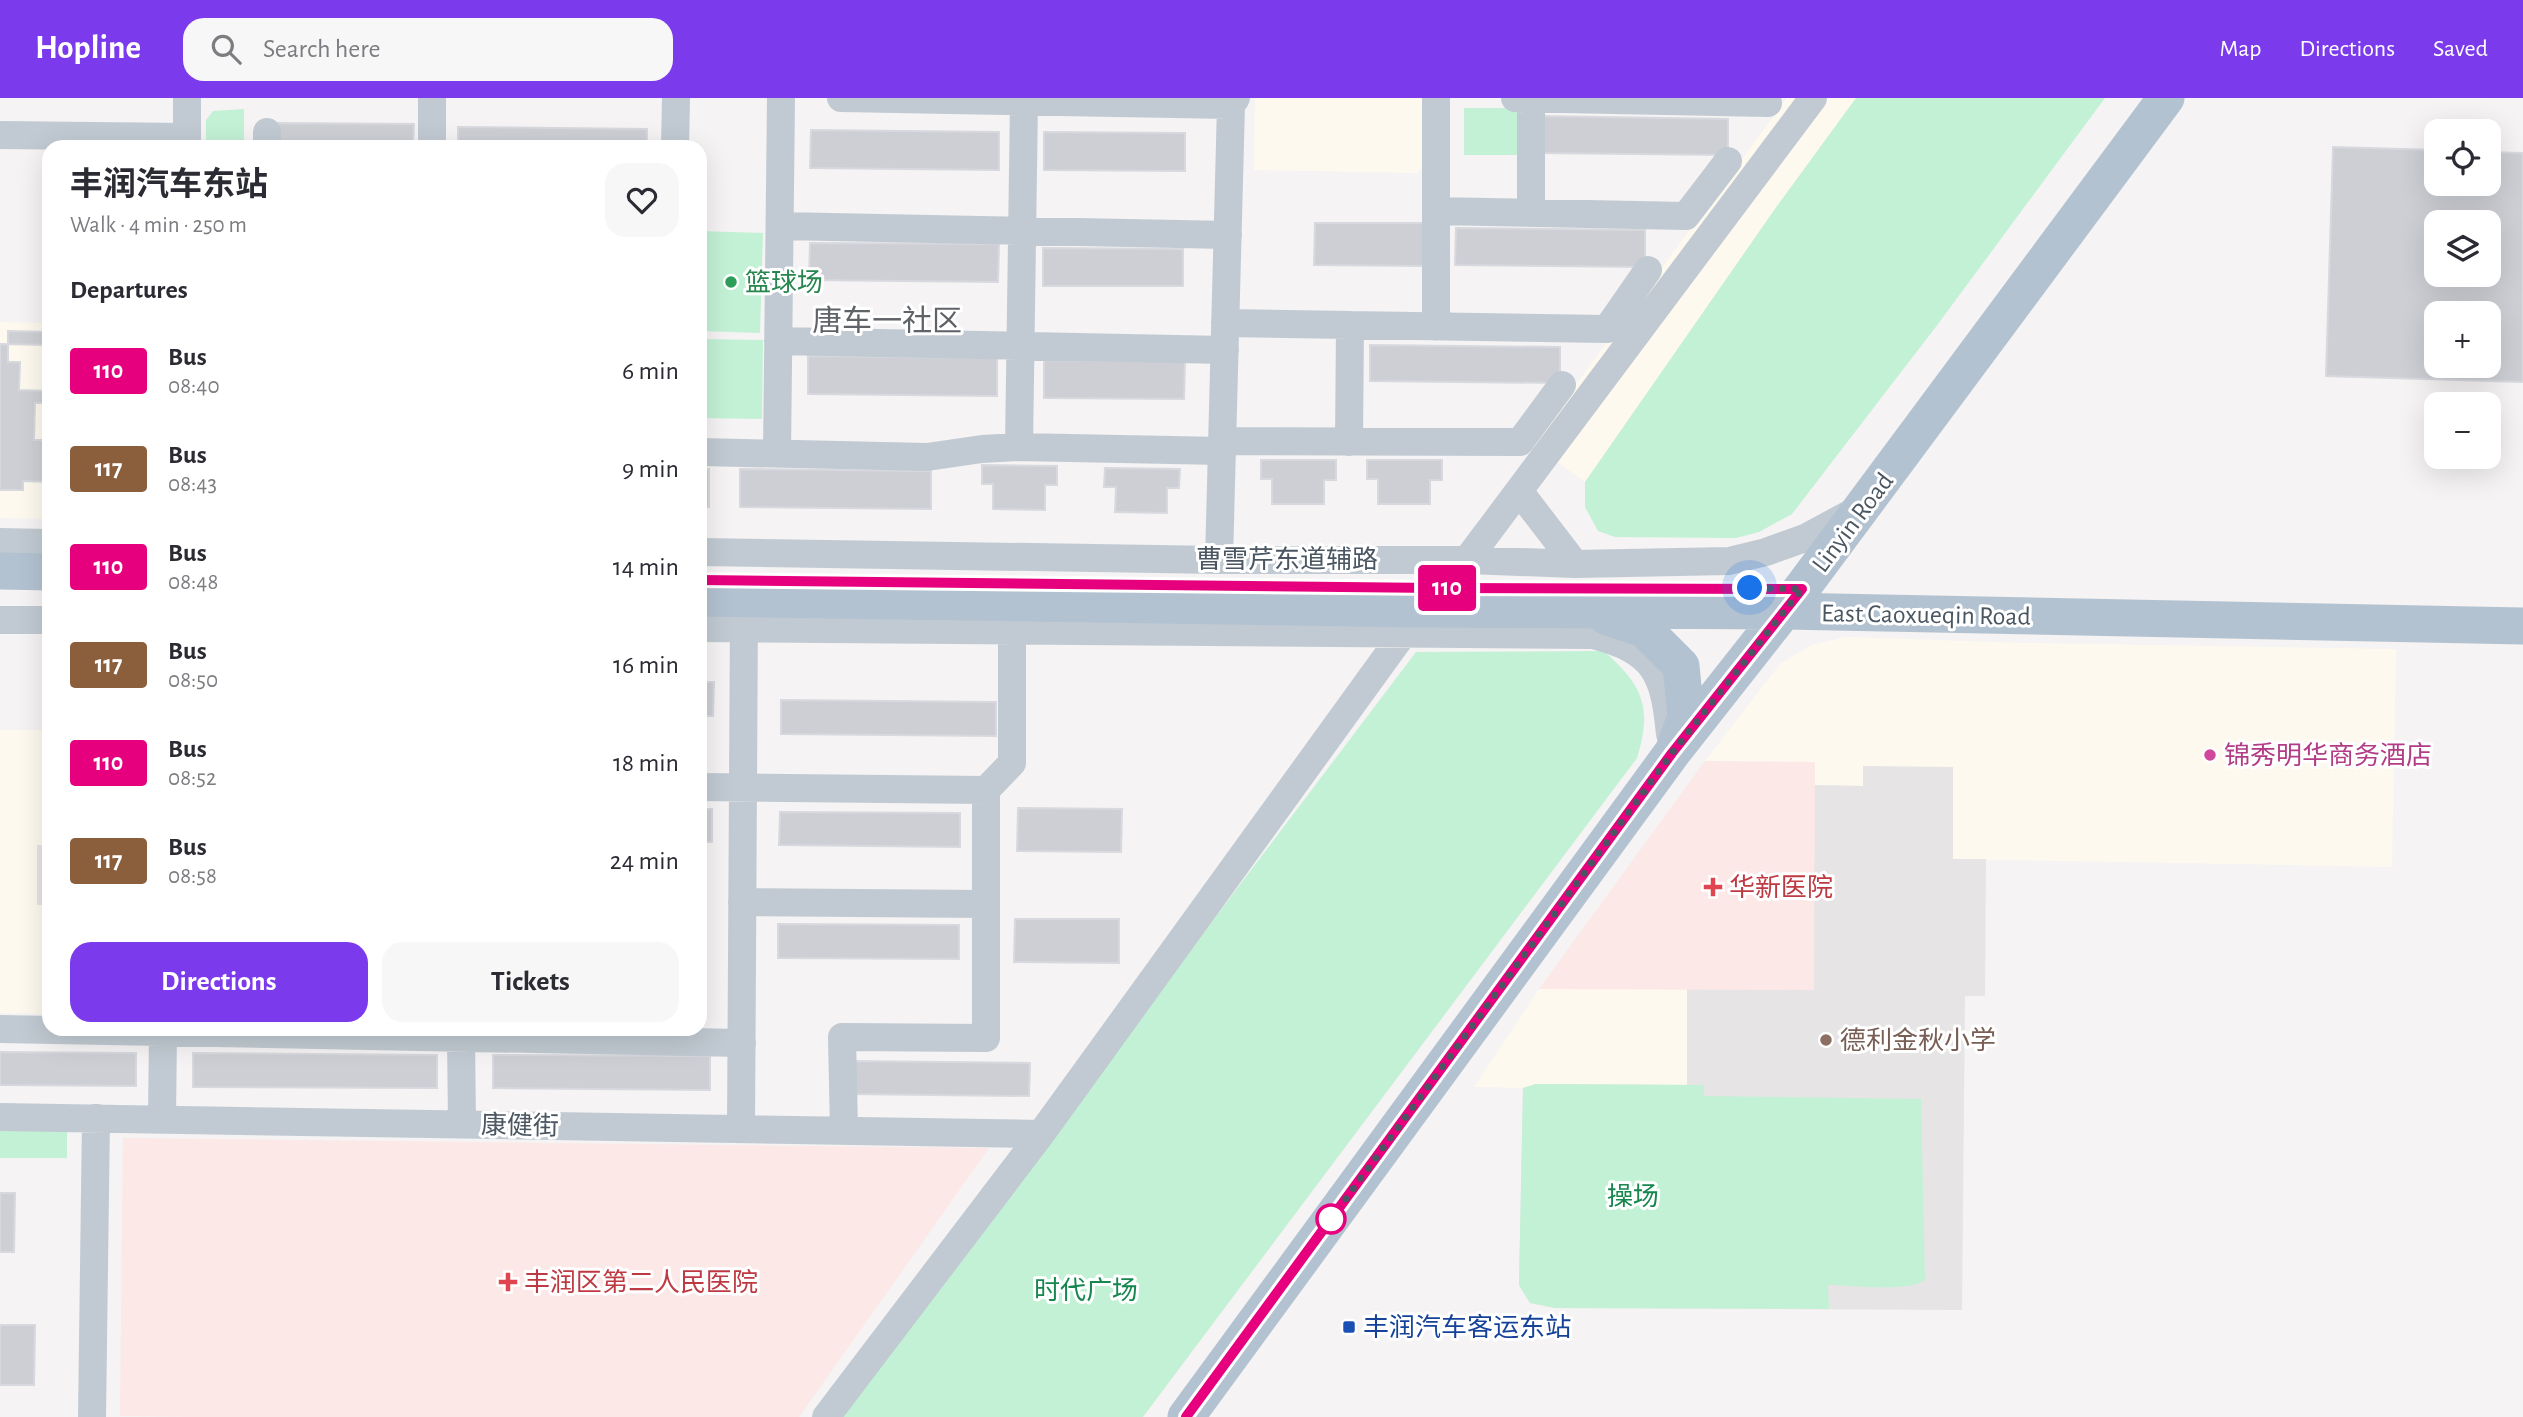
<!DOCTYPE html>
<html lang="en">
<head>
<meta charset="utf-8">
<style>
  body { margin:0; font-family:"Alegreya Sans","Noto Sans SC",sans-serif; background:#f7f7f7; color:#2b2b33; height:100vh; display:flex; flex-direction:column; font-size:26px; white-space:nowrap }
  * { box-sizing:border-box; margin:0 }
  p { font-size:23px; color:#7c7c81 }
  .icon { flex:none; width:38px; height:38px; fill:none; stroke:currentColor; stroke-width:2; stroke-linecap:round; stroke-linejoin:round }
  .map { position:relative; flex:1; overflow:hidden }
  .side { position:absolute; left:42px; top:42px; width:665px; height:896px; display:flex; flex-direction:column; background:#fff; border-radius:21px; box-shadow:0 7px 28px #0002 }
  .side>* { flex:none }
  .badge { padding:0 14px; border-radius:5px; font-size:24px; line-height:46px }
  .tools { position:absolute; left:2424px; top:21px; display:grid; gap:14px }
  .tools a { display:grid; place-items:center; width:77px; height:77px; border-radius:14px; background:#fff; box-shadow:0 7px 28px #0002; font-size:35px }
  .you { position:absolute; width:35px; height:35px; margin:-18px; border:5px solid #fff; border-radius:50%; background:#1a73e8; box-shadow:0 0 0 10px #1a73e833 }
  .map>.badge { position:absolute; translate:-50% -50%; box-shadow:0 0 0 4px #fff }
  h2 { padding:0 28px; font-size:26px; line-height:63px }
  .round { display:grid; place-items:center; flex:none; width:74px; height:74px; border-radius:21px; background:#f7f7f7 }
  .headline { display:flex; align-items:center; justify-content:space-between; height:119px; padding:0 28px }
  h1 { font-size:33px; font-weight:700; line-height:52px }
  .primary-button { display:flex; gap:14px; margin-top:auto; padding:14px 28px }
  .primary-button a { flex:1; height:80px; border-radius:21px; background:#7c3aed; color:#fff; font-size:28px; font-weight:700; line-height:80px; text-align:center }
  .primary-button a+a { background:#f7f7f7; color:#2b2b33 }
  ul { padding:0; list-style:none }
  li { display:flex; align-items:center; gap:21px; height:98px; padding:0 28px }
  li div { flex:1 }
  li b { display:block; font-size:26px }
  li em { font-style:normal }
  li .badge { min-width:77px; font-weight:700; text-align:center }
  header { display:flex; align-items:center; gap:42px; box-sizing:border-box; height:98px; padding:0 35px; background:#7c3aed; color:#fff }
  header strong { font-size:33px }
  nav { display:flex; gap:38px; margin-inline-start:auto; font-size:24px }
  .search { width:490px; height:63px; background:#f7f7f7; display:flex; align-items:center; gap:18px; box-sizing:border-box; padding:0 24px; border-radius:21px; color:#7c7c81; font-size:26px }
  .map>svg:first-child { display:block }
</style>
</head>
<body>
<header>
<strong>Hopline</strong>
<div class="search"><svg class="icon" aria-label="search" viewBox="0 0 24 24"><circle cx="10" cy="10" r="6"/><path d="M15 15l6 6"/></svg>Search here</div>
<nav><a>Map</a><a>Directions</a><a>Saved</a></nav>
</header>
<div class="map">
<svg width="2523" height="1319" viewBox="0 0 2523 1319">
  <rect width="100%" height="100%" fill="#f5f3f3"/>
  <path fill="#fdf9ef" d="M1255,0H1430L1429,63L1417,75L1254,72Z
    M1787,0H1856L1777,108L1585,384L1532,346Z
    M0,224L49,225V421L0,420Z
    M1845,539L2028,545L2396,551L2392,769L1953,761L1863,668V688L1814,687V664L1705,663L1780,566L1811,547Z
    M0,632H49V916L0,915Z
    M1539,891H1687V987L1536,986L1523,990L1474,989Z"/>
  <path fill="#e6e4e5" d="M1863,668L1953,669V761H1986L1985,898H1965L1962,1212L1555,1210L1530,1205L1519,1187L1523,990L1536,986L1687,987V891H1814V687L1863,688Z
    M37,747H49V807H37Z"/>
  <path fill="#fce8e6" d="M1705,663L1815,664L1814,892L1539,891Z
    M123,1040L989,1050L799,1319H191L120,1318Z"/>
  <path fill="#c3f1d5" d="M1856,0H2105L1938,226L1792,416L1759,434L1736,440L1615,439L1598,433L1585,409V384L1777,108Z
    M1464,10H1519L1518,57H1464Z
    M244,11V49H206V22L213,13Z
    M700,133L763,135L760,235L700,233Z
    M700,241L763,242L762,321L700,320Z
    M1604,553C1642,587 1653,608 1637,660L1143,1319H837L1416,554Z
    M1536,986L1704,987V998L1921,1001L1925,1182C1907,1195 1851,1187 1828,1187L1829,1211L1555,1210L1530,1205L1519,1187L1523,990Z
    M0,1025H67V1060H0Z"/>
  <path fill="#cdcfd5" stroke="#d7d9de" stroke-width="2" fill-rule="evenodd" d="M1539,18L1728,21V57L1538,55Z
    M273,25L414,26L413,49H273Z
    M458,29L647,31V49H458Z
    M811,32L999,34V72L810,70Z
    M1044,34L1185,35V73L1044,72Z
    M2333,49L2436,52V86H2488V54L2523,55V284L2326,278ZM2436,124H2488V177H2436ZM2436,215H2488V268H2436Z
    M1315,125H1426V168L1314,167Z
    M1456,130L1645,132V169L1455,167Z
    M810,145L999,146L998,184L809,182Z
    M1043,150L1183,151V188H1043Z
    M8,233L49,234V342H34L35,305H47V293L19,292L20,264H8Z
    M0,246L49,247V384L23,383V392H0Z
    M1370,247L1560,249V285L1370,283Z
    M808,258L997,260V298L808,296Z
    M1044,262L1185,263L1184,301L1044,300Z
    M1261,362H1336V382H1324V406H1272V381H1261Z
    M1367,362H1442V382H1430V406H1378V381H1367Z
    M982,367L1057,368V387H1045V412L993,411V386H982Z
    M1105,370L1180,371L1179,390H1167V415L1115,414L1116,389H1104Z
    M700,371H709V409H700Z
    M740,371L931,373V411L740,409Z
    M700,584H714L713,618H700Z
    M781,602L996,604V638L781,636Z
    M1018,710L1122,711L1121,754L1017,753Z
    M700,711H712V744H700Z
    M780,714L960,715V749L779,747Z
    M1015,821H1119V865L1014,864Z
    M778,826L959,827V861L778,860Z
    M0,954L136,955V988L0,987Z
    M193,955L437,957V990L193,989Z
    M493,957L710,958V992L493,990Z
    M849,963L1030,965L1029,998L849,996Z
    M0,1095H15L14,1154H0Z
    M0,1227H35L34,1287H0Z"/>
  <g fill="none" stroke-linecap="round" stroke-linejoin="round">
    <path stroke="#c1cad2" stroke-width="28" d="M841,0L1231,7
      M1515,0L1768,5
      M1531,0V115
      M0,37L187,39
      M187,49V0
      M267,49V34
      M432,49V0
      M675,49L676,0
      M1437,113L1686,118L1728,63
      M780,128L1228,137
      M1225,225L1607,231L1648,172
      M1436,229V0
      M778,243L1225,252
      M1222,343L1520,344L1562,287
      M1349,344L1350,227
      M1019,349L1024,4
      M700,354L927,359L982,351L1019,349L1222,353
      M777,355L781,0
      M1519,393L1575,466
      M0,444L49,445
      M700,454L1219,462H1467L1575,466L1729,463L1766,454L1805,440L1857,412
      M1219,462L1231,7L1236,0
      M0,522H49
      M700,530L1593,537C1655,553 1664,575 1670,636
      M700,689L986,692L1012,665V533
      M742,804L986,806
      M0,931L742,945
      M461,939L462,1026
      M0,1019L1041,1036
      M162,1021L163,934
      M741,1030L744,513
      M844,1032L842,939L986,940V692
      M92,1319L96,1020
      M826,1319L1041,1036L1421,511L1437,490L1467,462L1813,0"/>
    <path stroke="#b3c2d1" stroke-width="37" d="M0,473L49,474
      M700,500L1421,511L1784,513L2523,528
      M1607,519L1644,531L1681,568L1686,619L1675,648
      M1186,1319L1672,655L1802,490L2166,0"/>
  </g>
  <g fill="none" stroke-linecap="round" stroke-linejoin="round">
    <defs>
      <path id="line" d="M700,482L1437,490L1802,491L1672,655L1186,1319"/>
    </defs>
    <use href="#line" stroke="#fff" stroke-width="16"/>
    <use href="#line" stroke="#e6007e" stroke-width="10"/>
    <path stroke="#4a5661" stroke-width="7" stroke-dasharray="0 12.6" d="M1331,1121L1672,655L1802,491L1750,490"/>
  </g>
  <circle fill="#2e9e5b" stroke="#fff" stroke-width="2.5" cx="731" cy="184" r="7"/>
  <circle fill="#d1479c" stroke="#fff" stroke-width="2.5" cx="2210" cy="657" r="7"/>
  <g fill="#e0444e" stroke="#fff" stroke-width="2.5">
    <path d="M1709.5 778.5h7v7h7v7h-7v7h-7v-7h-7v-7h7z"/>
    <path d="M504.5 1173.5h7v7h7v7h-7v7h-7v-7h-7v-7h7z"/>
  </g>
  <circle fill="#8d6e63" stroke="#fff" stroke-width="2.5" cx="1826" cy="942" r="7"/>
  <circle fill="#fff" stroke="#e6007e" stroke-width="3.5" cx="1331" cy="1121" r="14"/>
  <rect fill="#1a4fb4" stroke="#fff" stroke-width="2.5" x="1342" y="1222" width="14" height="14" rx="3.5"/>
  <g text-anchor="middle" stroke-width="6" stroke-linejoin="round" paint-order="stroke">
    <g font-size="26" fill="#27864d" stroke="#fff" text-anchor="start">
      <text x="745" y="193">篮球场</text>
    </g>
    <g font-size="26" fill="#4a5661" stroke="#fff">
      <text transform="translate(1852 424) rotate(-53)" y="9">Linyin Road</text>
      <text x="1287" y="470">曹雪芹东道辅路</text>
      <text transform="translate(1926 516) rotate(1)" y="9">East Caoxueqin Road</text>
      <text transform="translate(520 1027) rotate(1)" y="9">康健街</text>
    </g>
    <g font-size="26" fill="#b23c85" stroke="#fff" text-anchor="start">
      <text x="2224" y="666">锦秀明华商务酒店</text>
    </g>
    <g font-size="26" fill="#be3a42" stroke="#fff" text-anchor="start">
      <text x="1729" y="798">华新医院</text>
      <text x="524" y="1193">丰润区第二人民医院</text>
    </g>
    <g font-size="26" fill="#785e54" stroke="#fff" text-anchor="start">
      <text x="1840" y="951">德利金秋小学</text>
    </g>
    <g font-size="26" fill="#17864f" stroke="#fff">
      <text x="1633" y="1107">操场</text>
      <text x="1086" y="1201">时代广场</text>
    </g>
    <g font-size="26" fill="#164399" stroke="#fff" text-anchor="start">
      <text x="1363" y="1238">丰润汽车客运东站</text>
    </g>
    <g font-size="30" fill="#5f6368" stroke="#fff">
      <text x="887" y="233">唐车一社区</text>
    </g>
  </g>
</svg>
<div class="tools">
<a><svg class="icon" aria-label="locate" viewBox="0 0 24 24"><circle cx="12" cy="12" r="6"/><path d="M12 2v4M12 18v4M2 12h4M18 12h4"/></svg></a>
<a><svg class="icon" aria-label="layers" viewBox="0 0 24 24"><path d="M12 4l9 5-9 5-9-5zM3 14l9 5 9-5"/></svg></a>
<a>+</a>
<a>−</a>
</div>
<div class="you" style="left:1750px;top:490px"></div>
<b class="badge" style="left:1447px;top:490px;background:#e6007e;color:#fff">110</b>
<section class="side">
<div class="headline"><div><h1>丰润汽车东站</h1><p>Walk · 4 min · 250 m</p></div><a class="round"><svg class="icon" aria-label="heart" viewBox="0 0 24 24"><path d="M12 20l-8-8c-3-5 5-10 8-4 3-6 11-1 8 4z"/></svg></a></div>
<h2>Departures</h2>
<ul>
<li><span class="badge" style="background:#e6007e;color:#fff">110</span><div><b>Bus</b><p>08:40</p></div><em>6 min</em></li>
<li><span class="badge" style="background:#8b5e3c;color:#fff">117</span><div><b>Bus</b><p>08:43</p></div><em>9 min</em></li>
<li><span class="badge" style="background:#e6007e;color:#fff">110</span><div><b>Bus</b><p>08:48</p></div><em>14 min</em></li>
<li><span class="badge" style="background:#8b5e3c;color:#fff">117</span><div><b>Bus</b><p>08:50</p></div><em>16 min</em></li>
<li><span class="badge" style="background:#e6007e;color:#fff">110</span><div><b>Bus</b><p>08:52</p></div><em>18 min</em></li>
<li><span class="badge" style="background:#8b5e3c;color:#fff">117</span><div><b>Bus</b><p>08:58</p></div><em>24 min</em></li>
</ul>
<div class="primary-button"><a>Directions</a><a>Tickets</a></div>
</section>
</div>
</body>
</html>
